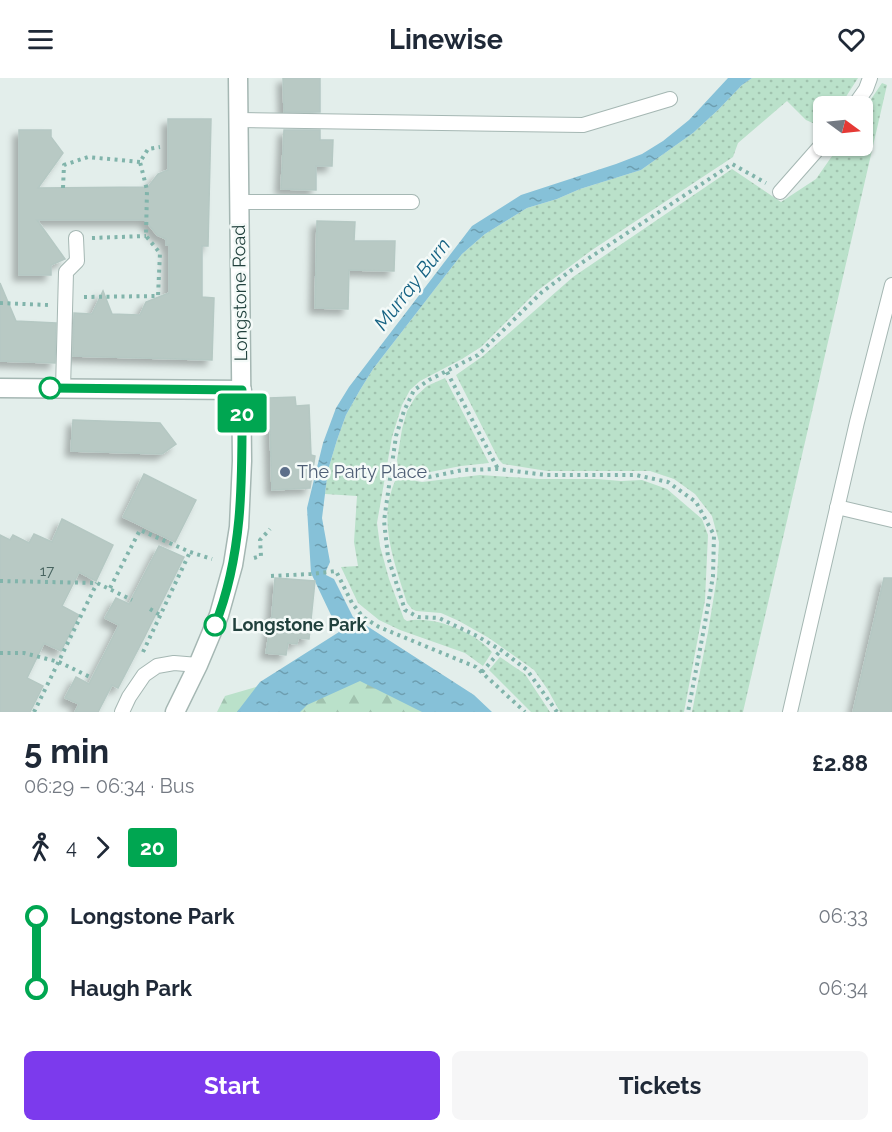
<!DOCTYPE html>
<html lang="en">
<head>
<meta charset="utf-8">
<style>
  body { margin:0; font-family:Raleway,sans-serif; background:#f6f6f7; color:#1f2937; height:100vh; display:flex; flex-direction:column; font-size:22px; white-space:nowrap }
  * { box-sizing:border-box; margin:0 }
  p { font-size:20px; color:#747a83 }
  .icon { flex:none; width:33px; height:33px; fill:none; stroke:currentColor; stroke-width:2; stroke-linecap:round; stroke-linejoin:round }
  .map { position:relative; height:634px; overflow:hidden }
  .sheet { display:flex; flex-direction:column; background:#fff; flex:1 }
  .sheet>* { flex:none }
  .badge { padding:0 12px; border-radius:4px; font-size:21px; line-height:39px }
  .needle { width:39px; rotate:105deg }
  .buttons { position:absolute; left:813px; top:18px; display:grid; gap:12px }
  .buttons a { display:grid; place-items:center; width:60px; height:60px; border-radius:9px; background:#fff; box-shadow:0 2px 4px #0004; font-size:30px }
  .map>.badge { position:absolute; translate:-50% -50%; box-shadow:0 0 0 3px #fff }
  .legs { display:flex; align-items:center; gap:9px; height:66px; padding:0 24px; font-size:20px }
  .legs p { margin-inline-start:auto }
  .summary { display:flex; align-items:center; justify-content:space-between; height:102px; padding:0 24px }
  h1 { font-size:33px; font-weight:700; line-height:45px }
  .action { display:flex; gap:12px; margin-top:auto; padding:12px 24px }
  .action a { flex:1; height:69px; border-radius:9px; background:#7c3aed; color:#fff; font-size:24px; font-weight:700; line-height:69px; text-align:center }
  .action a+a { background:#f6f6f7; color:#1f2937 }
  ul { padding:0 24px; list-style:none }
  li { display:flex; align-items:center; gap:21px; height:72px; font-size:22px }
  li i { display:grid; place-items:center; width:9px; height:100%; margin:0 8px; background:currentColor }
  li i::after { content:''; width:15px; height:15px; margin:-8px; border:4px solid; border-radius:50%; background:#fff }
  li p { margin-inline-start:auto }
  li:first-child i { background:linear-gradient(#0000 50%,currentColor 0) }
  li:last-child i { background:linear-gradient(currentColor 50%,#0000 0) }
  header { display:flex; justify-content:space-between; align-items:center; height:78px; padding:0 24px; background:#fff; font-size:27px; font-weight:700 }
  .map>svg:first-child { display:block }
</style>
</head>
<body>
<header><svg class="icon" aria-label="menu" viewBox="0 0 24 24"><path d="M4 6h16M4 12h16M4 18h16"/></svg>Linewise<svg class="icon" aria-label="heart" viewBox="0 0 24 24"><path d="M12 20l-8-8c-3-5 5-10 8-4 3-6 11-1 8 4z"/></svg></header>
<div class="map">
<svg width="892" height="634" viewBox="0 0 892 634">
  <defs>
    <pattern id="grass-dots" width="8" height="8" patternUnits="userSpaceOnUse" patternTransform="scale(1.5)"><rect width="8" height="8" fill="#bae1ca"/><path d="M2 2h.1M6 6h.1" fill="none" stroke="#a0c2ae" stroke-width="1.8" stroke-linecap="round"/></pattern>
    <pattern id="forest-firs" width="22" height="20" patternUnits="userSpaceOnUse" patternTransform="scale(1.5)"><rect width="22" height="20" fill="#bae1ca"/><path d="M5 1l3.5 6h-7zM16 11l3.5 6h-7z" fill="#a0c2ae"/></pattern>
    <pattern id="water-ripples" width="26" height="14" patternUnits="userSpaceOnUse" patternTransform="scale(1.5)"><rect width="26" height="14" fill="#86c1d8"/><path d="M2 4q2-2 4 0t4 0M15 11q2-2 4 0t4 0" fill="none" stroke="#6d9eb0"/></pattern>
    <filter id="shadow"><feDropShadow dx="-5.5" dy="5.5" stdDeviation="3" flood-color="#0004"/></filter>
  </defs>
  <rect width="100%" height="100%" fill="#e3eeeb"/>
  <path fill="url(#grass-dots)" d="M752,0H858L840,28H824L823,44L817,47L806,42L787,23L738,65L733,79L592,172L537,213L481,269L462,281L420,303L410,312L402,327L392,359L377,445L380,468L389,501L404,541L407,543C433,537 475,554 492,574L483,588L465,575L400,552L379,542L358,525L341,489L358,488L354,464L357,418L325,416L328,392L337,362L346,337L360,312L373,291L462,176L485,156L527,130L557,121L580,111L641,92L693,55L718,32L742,7Z
    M882,5L887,7L743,634H692L708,554L717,499L719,464L712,438L695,416L674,401L650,393H547L503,386L499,382L456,297L483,278L573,199L732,91L781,124L816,101L839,68H862L863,33Z
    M445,300L489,385L461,388L425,395L402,391L398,388L397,382L402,351L407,333L416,318L427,308Z
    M480,397L540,401H597L621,403L642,402L667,411L702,441L708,457L705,522L684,634H560L548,612L534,592L513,577L489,560L459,543L441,535L416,533L412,531L407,525C395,486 377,443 395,403L405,401L422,404Z
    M500,579L525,596L550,634H531L489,592Z"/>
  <path fill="url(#forest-firs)" d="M355,580L450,634H217L225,618Z"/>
  <path fill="url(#water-ripples)" d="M728,0H752L742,7L718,32L693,55L641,92L580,111L557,121L527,130L485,156L462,176L373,291L360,312L346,337L337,362L328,392L322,440L330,484L326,493V497L334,501L353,539L474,617L492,634H422L360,603L307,627L300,634H237L260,604L339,554L311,495L307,430L323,365L336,330L349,309L472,148L521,117L616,86L642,76L663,63L689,42Z"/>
  <path fill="#b8c9c4" stroke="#b5c8c3" stroke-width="1.5" filter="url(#shadow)" d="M283,0H320V34H284Z
    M168,41H211L208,168H202V219L214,220L212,282L73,278L74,235L92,236L103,213L112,236L140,237L146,224L169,215V167H166V161L157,157L145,142H37L65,181L51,187V197H19V52H51V59L63,75L38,110L148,109L158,96L168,92Z
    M284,52H320V62H333L332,88H316V112L281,111Z
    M317,143L355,144L354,163H395L394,193L349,192L348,231L315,230Z
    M0,205L16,243L56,245L55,285L0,283Z
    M295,319L296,328L309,327L311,377L315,378L310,410L272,412L269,320Z
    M73,342L160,345L176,366L162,376L71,373Z
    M144,396L196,422L175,464L123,439Z
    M62,441L113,467L96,503L79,494L62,528L79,537L61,573L44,565L27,600L43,608L30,634H0V457L10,462L13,457L29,465L34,456L52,464Z
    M159,468L184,479L144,560L118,610L112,607L98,634H75L79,626L65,620L76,599L89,606L119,547L105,540L116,520L129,526Z
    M275,500L315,503L309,561L298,560L297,566L288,565L286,577L266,575L272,537Z
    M884,500H892V634H853Z"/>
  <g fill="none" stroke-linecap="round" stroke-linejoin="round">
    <defs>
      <path id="service" d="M854,28L866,11L870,0
        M239,42L583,47L670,21
        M780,114L824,64
        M239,124H412
        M63,311L66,194L77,183L76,160
        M837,429L892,442
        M122,634L129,619L144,597L157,588L174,585L198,587
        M790,634L857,344L892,207"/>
      <path id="minor" d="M0,310L242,312"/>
      <path id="tertiary" d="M175,634L198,587L219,537L233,487L239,449L242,383L238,0"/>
    </defs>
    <use href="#service" stroke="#a5b7b3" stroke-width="16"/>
    <use href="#minor" stroke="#a5b7b3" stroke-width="21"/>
    <use href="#tertiary" stroke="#a5b7b3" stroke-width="21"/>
    <path stroke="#81b4ab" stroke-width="4" stroke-dasharray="3 4.5" stroke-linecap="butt" d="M63,110L64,87L88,79L140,84
      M92,160L146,158
      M84,219L158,218L160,175L146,158L147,112L140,84L148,71L160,69
      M0,225L48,227
      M447,294L498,391
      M391,397L429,399L463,392L498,391L546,397H636L668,404L696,424L714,457L713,498L705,545L688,634
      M254,480L261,478L260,462L270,451
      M271,498L311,496L336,493L352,525L363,539L379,549L476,589L525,634
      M0,503L97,505L132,522
      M110,510L140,452L190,474L212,481
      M150,531L160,537
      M143,574L190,474
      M0,575H24L59,584L92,600
      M482,594L501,572
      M34,634L97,505
      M557,634L527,592L501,572L477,558L439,540L418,539L405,532L388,479L384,443L396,358L404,333L414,312L429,302L478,277L542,214L577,188L732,86L766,105"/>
    <use href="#service" stroke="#fff" stroke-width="14"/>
    <use href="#minor" stroke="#fff" stroke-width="18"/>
    <use href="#tertiary" stroke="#fff" stroke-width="18"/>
  </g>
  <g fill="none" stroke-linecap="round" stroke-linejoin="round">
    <defs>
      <path id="line-1" d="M50,310L242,312C242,391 245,472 215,547"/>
    </defs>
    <use href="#line-1" stroke="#fff" stroke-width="14"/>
    <use href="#line-1" stroke="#00a651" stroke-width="9"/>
  </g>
  <g fill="#fff" stroke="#00a651" stroke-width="3">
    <circle cx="50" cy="310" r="10"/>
    <circle cx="215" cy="547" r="10"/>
  </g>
  <circle fill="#5c6f8a" stroke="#f4faf8" stroke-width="2" cx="285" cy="394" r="6"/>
  <g text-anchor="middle" stroke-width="5" stroke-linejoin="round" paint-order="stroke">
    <g font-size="15" fill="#47635f">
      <text x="47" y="498">17</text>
    </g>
    <g font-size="18" fill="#21413d" stroke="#f4faf8">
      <text transform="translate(240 215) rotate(-91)" y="6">Longstone Road</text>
    </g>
    <g font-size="18" fill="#4e5e75" stroke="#f4faf8" text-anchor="start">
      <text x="297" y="400">The Party Place</text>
    </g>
    <g font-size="18" font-weight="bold" fill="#21413d" stroke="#f4faf8" text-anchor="start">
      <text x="232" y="553">Longstone Park</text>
    </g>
    <g font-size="20" font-style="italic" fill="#156283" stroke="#f4faf8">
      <text transform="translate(412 206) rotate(-52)" y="7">Murray Burn</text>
    </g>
  </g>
</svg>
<div class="buttons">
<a><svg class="needle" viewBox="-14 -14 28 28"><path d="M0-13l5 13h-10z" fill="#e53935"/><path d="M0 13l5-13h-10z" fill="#747a83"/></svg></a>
</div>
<b class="badge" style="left:242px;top:335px;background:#00a651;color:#fff">20</b>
</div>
<section class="sheet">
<div class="summary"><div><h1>5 min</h1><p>06:29 – 06:34 · Bus</p></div><b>£2.88</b></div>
<div class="legs"><svg class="icon" aria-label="walk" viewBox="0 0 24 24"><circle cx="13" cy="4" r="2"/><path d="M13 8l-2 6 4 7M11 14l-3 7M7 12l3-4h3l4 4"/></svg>4<svg class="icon" aria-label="forward" viewBox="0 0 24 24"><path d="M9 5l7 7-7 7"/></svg><b class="badge" style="background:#00a651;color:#fff">20</b></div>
<ul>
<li><i style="color:#00a651"></i><b>Longstone Park</b><p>06:33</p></li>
<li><i style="color:#00a651"></i><b>Haugh Park</b><p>06:34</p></li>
</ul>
<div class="action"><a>Start</a><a>Tickets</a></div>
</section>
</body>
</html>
